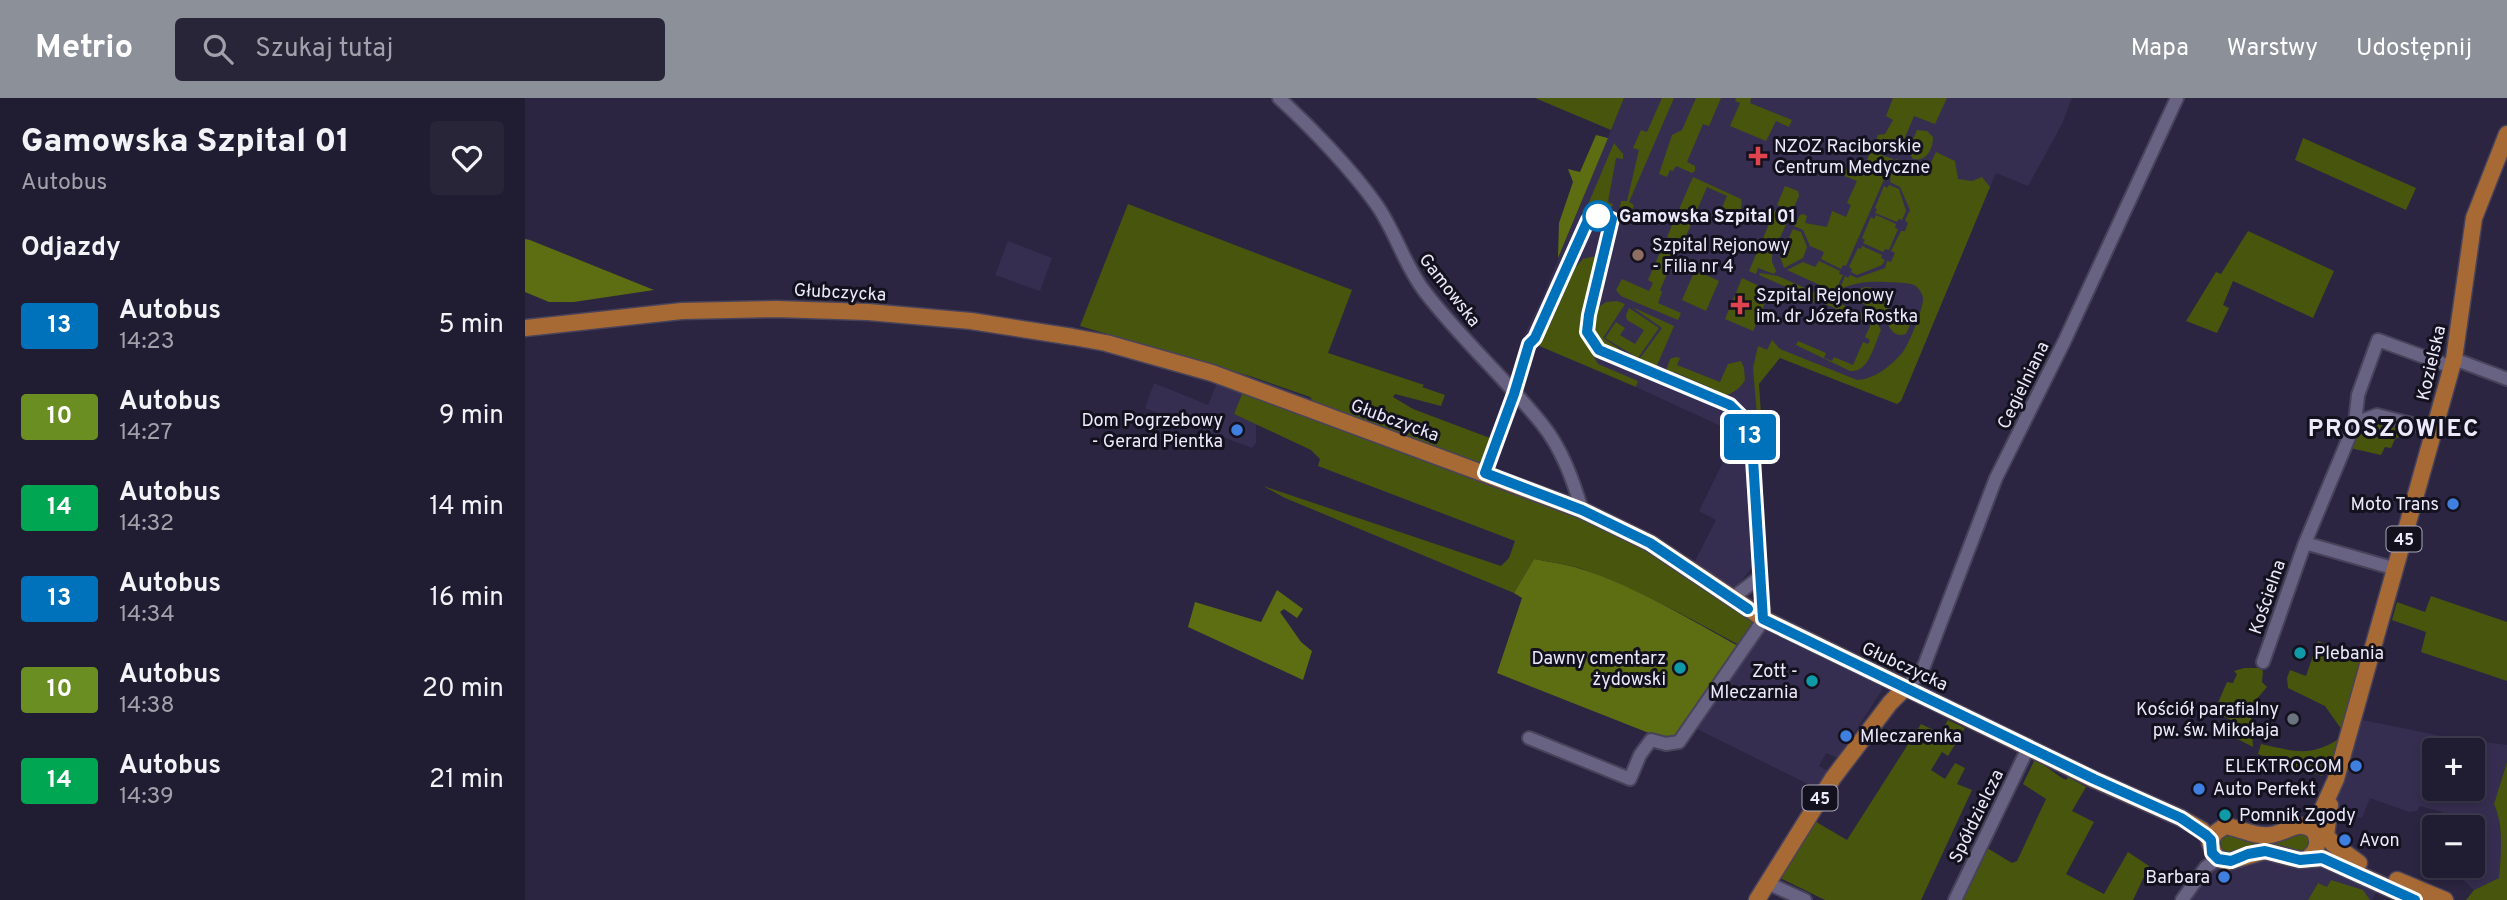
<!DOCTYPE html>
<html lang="pl">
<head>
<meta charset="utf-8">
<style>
  body { margin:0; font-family:Overpass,sans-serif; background:#282539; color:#f1f3f6; height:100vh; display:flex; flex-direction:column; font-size:26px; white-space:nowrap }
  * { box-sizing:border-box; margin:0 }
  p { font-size:23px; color:#a2a1ab }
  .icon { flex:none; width:38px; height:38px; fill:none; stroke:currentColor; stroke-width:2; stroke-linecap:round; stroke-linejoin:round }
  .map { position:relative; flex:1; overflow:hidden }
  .drawer { display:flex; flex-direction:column; background:#201c31; width:525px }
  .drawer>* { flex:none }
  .badge { padding:0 14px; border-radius:5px; font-size:24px; line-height:46px }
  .buttons { position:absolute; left:1897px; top:640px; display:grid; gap:14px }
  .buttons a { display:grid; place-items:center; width:63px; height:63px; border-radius:7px; background:#201c31; box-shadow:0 4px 10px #0003,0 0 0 2px #3d3a4d; font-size:35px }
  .map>.badge { position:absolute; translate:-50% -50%; box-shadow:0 0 0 4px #fff }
  h2 { padding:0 21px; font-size:26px; line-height:63px }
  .round { display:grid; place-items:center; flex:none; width:74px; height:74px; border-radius:7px; background:#282539 }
  .headline { display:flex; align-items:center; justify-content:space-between; height:119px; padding:0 21px }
  h1 { font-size:33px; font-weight:800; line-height:52px }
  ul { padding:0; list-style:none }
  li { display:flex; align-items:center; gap:21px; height:91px; padding:0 21px }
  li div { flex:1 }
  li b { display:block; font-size:26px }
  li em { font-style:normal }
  li .badge { min-width:77px; font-weight:700; text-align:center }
  header { display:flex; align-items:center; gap:42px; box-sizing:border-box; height:98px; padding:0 35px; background:#8c9099; color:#fff }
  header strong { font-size:33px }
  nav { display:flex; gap:38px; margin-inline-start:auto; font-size:24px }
  .search { width:490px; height:63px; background:#282539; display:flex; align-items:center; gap:18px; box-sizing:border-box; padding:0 24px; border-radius:7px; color:#a2a1ab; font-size:26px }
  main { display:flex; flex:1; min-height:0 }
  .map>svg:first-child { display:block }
</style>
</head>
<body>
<header>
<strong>Metrio</strong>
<div class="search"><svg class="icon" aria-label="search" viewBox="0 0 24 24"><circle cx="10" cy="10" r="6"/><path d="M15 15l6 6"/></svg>Szukaj tutaj</div>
<nav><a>Mapa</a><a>Warstwy</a><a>Udostępnij</a></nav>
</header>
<main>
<section class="drawer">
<div class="headline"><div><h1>Gamowska Szpital 01</h1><p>Autobus</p></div><a class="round"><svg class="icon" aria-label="heart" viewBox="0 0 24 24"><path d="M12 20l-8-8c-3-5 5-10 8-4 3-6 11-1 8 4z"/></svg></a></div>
<h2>Odjazdy</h2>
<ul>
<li><span class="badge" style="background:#0072bc;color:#fff">13</span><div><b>Autobus</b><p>14:23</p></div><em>5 min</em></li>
<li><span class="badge" style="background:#6b8e23;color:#fff">10</span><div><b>Autobus</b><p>14:27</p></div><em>9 min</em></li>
<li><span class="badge" style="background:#00a651;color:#fff">14</span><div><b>Autobus</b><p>14:32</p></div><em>14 min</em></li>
<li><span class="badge" style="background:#0072bc;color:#fff">13</span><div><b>Autobus</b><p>14:34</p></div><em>16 min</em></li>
<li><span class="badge" style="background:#6b8e23;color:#fff">10</span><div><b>Autobus</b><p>14:38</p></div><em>20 min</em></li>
<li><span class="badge" style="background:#00a651;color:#fff">14</span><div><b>Autobus</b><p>14:39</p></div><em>21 min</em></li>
</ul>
</section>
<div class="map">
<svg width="1982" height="802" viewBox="0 0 1982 802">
  <rect width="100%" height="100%" fill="#2b2541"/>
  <path fill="#362e50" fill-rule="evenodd" d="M1099,0H1547L1537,26L1503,88L1471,75L1376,303L1372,306L1351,298L1252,254L1230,281L1236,363L1221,391L1228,468L1209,492L1169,465L1191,422L1174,413L1208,344L1200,330L1111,289L1112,283L1073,266L1012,247L999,238L1018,198Z
    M483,143L527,160L515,193L470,177Z
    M693,282L719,291L709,316L731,326V345L727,350L620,310L629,285L683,307Z
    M1237,529L1356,587L1357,592L1313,660L1301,655L1294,668L1305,674L1293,691L1168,629Z
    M1833,621L1921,639L1982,647V663L1969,706L1973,716L1977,749L1974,780L1949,792L1932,776L1933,772L1929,768H1948V730H1933L1937,724L1917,714L1895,708L1892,713L1884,714L1845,700L1837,720L1808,712ZM1909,653H1948V691H1909Z
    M1730,758L1791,763L1853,791L1847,802H1829L1793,785L1783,802H1667L1686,774L1696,766Z"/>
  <path fill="#48550d" d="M1010,0H1099L1086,32Z
    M1137,0H1149L1104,104L1109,107L1105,117L1097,118L1094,115L1096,103H1102L1114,52L1108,50L1116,32L1122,34Z
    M1171,0H1196L1184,28L1178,26L1162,64L1170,68V73L1167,75L1151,68L1148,73L1145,72L1142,79L1134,76L1147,37L1157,32Z
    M1211,0H1226L1225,5L1267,22L1264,29L1251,23L1241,43L1205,28L1215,5L1210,3Z
    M1368,0H1422L1410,26L1389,18L1379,42L1367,52L1351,42L1353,37L1360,36L1368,22L1361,18Z
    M1392,32L1402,33L1408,39C1408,52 1401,64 1388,61L1383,53Z
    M1778,40L1891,90L1881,112L1770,62Z
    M1089,45L1098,56V61L1091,60L1083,104L1088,106L1087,109L1062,111L1015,220Z
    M1346,53L1368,61L1321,168L1318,167L1316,171L1296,161L1299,154L1285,148L1278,132L1269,128L1275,117L1278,116L1282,118L1280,125L1302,129L1307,113L1321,119L1326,107L1322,105L1332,83L1317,77L1316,70L1321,72L1324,66L1337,72Z
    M1411,54L1430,63L1433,81L1447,83L1457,79L1465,89L1376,303L1372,306L1255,260L1234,286L1239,361L1236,363L1228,270L1233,248L1242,252L1247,242L1255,251L1332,282C1348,282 1366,268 1377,255C1383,249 1399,209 1398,200C1398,196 1393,189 1389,187C1382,184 1370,185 1362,184C1345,183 1332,184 1315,191L1320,178L1323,180L1325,177L1332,180L1360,170L1362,163L1366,164L1370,155L1366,153L1376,133H1380L1383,125L1380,122L1385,112L1375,89L1365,84L1366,81L1363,80L1371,61L1401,75Z
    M1168,79L1216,101C1218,108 1214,122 1208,126L1192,121L1202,98L1182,89L1158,145L1142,139Z
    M1364,87L1374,91L1381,113L1377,122L1374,121L1372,124L1350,115L1352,111L1350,110L1359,88L1362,90Z
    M1260,88L1273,93L1274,98L1247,157V164L1251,173L1249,176L1233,170L1231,176L1224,173L1250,112L1256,114L1258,110L1252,107Z
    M603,106L827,192L803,255L899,287L897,289L920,297L916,308L870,296L868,299L888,311L965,340L958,362L951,366L791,307L785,299L728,279L555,228Z
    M1351,117L1371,126L1370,130L1373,131L1364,152L1360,151L1358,154L1338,145L1340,142L1337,140L1346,119L1349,121Z
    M1268,131L1276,134L1282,149L1278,160L1259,170L1255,158Z
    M1723,133L1809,173L1788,220L1708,183L1698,207L1704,210L1692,235L1661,223L1691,174L1696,176Z
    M1140,143L1156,149L1154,156H1151L1135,192L1137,194L1133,205L1156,215L1153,222L1096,198L1091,192L1097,181L1124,193L1128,185L1123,182Z
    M1337,148L1357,157L1356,160L1360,162L1357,167L1332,177L1326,174L1327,171L1324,169L1333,150L1336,151Z
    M1071,158L1055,234L1073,266L1113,283L1111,289L1012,247L1025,227L1050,170L1058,161Z
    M1294,163L1315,173L1314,176L1318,177L1310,194L1262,172L1278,164L1290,169Z
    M1170,172L1194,183L1181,213L1157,202Z
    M1235,175L1253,178L1350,221L1356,232C1349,247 1344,275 1325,273L1271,247L1273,243L1301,255L1299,260L1307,263L1309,259L1328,267L1338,244L1343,246L1345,242L1340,239L1346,226L1291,202L1289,205L1267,195L1268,192L1234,177Z
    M1217,180L1245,193L1228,233L1200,221Z
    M1340,189L1367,192C1356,207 1368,229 1387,222L1381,236C1364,241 1365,223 1354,214C1344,207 1329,203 1317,198Z
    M1092,203L1100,206L1078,240L1113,263L1137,230L1107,209L1149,228L1130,272C1114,264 1072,251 1067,235C1065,228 1068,219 1070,212L1081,204Z
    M1104,210L1134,230L1113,260L1080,240L1091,224L1100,230L1095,237L1110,246L1119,232L1102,222L1101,217Z
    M1151,259L1155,260L1152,267L1195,284L1203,266L1216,263L1219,270L1220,282C1214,293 1201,300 1189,298L1191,292L1149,274L1146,279L1141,273L1145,261Z
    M719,291L1071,425L1135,459L1229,524L1216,548C1164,520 1113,491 1057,471C1042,466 1025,464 1009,461L989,495L760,400L738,388L976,468L984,460L990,443L793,368L795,361L786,352L709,316Z
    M1859,323L1879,326L1876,338L1870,341L1866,350L1860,349L1856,357L1825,350C1833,334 1842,327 1859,323Z
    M1906,498L1982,524V583L1896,554L1901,534L1867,522L1872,504L1900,514Z
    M1793,543L1837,562L1817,632L1800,608L1763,590L1762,580L1765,572L1781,578Z
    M1719,570H1734L1738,573L1737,584L1742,589L1725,609L1728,649L1703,636L1708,623L1689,614L1702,584L1708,585L1712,576L1709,573Z
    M1423,622L1440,630L1423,658L1417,654L1406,672L1420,681L1430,665L1440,670L1432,686L1447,692L1396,802H1300L1253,779L1288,722L1322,742L1396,626L1415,635Z
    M1815,640L1808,663L1797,678L1733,656L1736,646C1769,653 1785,660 1815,640Z
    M1510,661L1537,680L1541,682L1543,679L1561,689L1547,713L1569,724L1541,776L1579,796L1603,754L1624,768L1608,802H1437L1462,750L1487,765L1492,763L1521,701L1498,686Z
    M1982,664V802H1941L1949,792L1974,780C1976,757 1979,728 1969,706Z
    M1771,733L1783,736C1785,744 1785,750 1777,754L1739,745L1721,748L1703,756L1696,753L1692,741L1697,735Z
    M1806,782L1838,792L1845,802H1783L1793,785L1802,789Z"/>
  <path fill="#5d6d11" d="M1071,37L1083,40L1033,160L1034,125L1048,84L1043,71L1055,74Z
    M0,141L5,142L129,192L49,204H24L0,194Z
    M1009,461C1024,464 1041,466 1056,471C1112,489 1164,521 1215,549L1152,642L1134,639L972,575L997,500L989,495Z
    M752,492L778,511L772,520L759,511L755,514L776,544L787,553L778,582L663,529L670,504L736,524Z"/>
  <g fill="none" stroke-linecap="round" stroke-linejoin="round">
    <defs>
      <path id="minor" d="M754,0C786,29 827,72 851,106C871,134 879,167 900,194C936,241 980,280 1017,326C1037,351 1048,382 1057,412
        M1929,261L1982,281
        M1830,325L1833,297L1853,242L1927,269
        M1780,445L1830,325L1852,317L1910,332
        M1206,501L1235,479
        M1738,564L1780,445L1871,471
        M1380,590L1391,580L1399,568L1471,380L1539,244L1652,0
        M1004,640L1105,681L1115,657L1126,642L1141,646L1154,644L1239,521L1235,479
        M1242,785L1280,802
        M1430,802L1504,648
        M1657,802L1681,769L1693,761"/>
      <path id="major" d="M0,230L157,213L251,211L343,214L446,223L548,239L581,245L687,275L1057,412L1125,445L1239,521L1568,681L1656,720L1677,732L1686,742
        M1805,707L1801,737L1808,746L1834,765
        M1788,732L1811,681L1929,261L1949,120L1982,36
        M1784,759C1793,752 1795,742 1788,732C1772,721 1762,735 1745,737C1728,739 1716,730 1700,728L1690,735L1685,745L1691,759L1702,764L1740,753L1775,762L1798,760L1890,802
        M1872,782L1920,802
        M1232,802L1308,680L1365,605L1380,590"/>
    </defs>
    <use href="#minor" stroke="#48435a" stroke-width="16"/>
    <use href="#major" stroke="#48435a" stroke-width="19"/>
    <use href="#minor" stroke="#696383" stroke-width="12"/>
    <use href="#major" stroke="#a76a34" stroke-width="16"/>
  </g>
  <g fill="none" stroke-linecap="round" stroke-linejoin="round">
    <defs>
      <path id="line" d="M1223,511L1125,445L1057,412L960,375L989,296L1004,246L1010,240L1063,122L1073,118L1087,121L1064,217L1062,234L1074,252L1205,307L1216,318L1227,345L1238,521L1569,681L1656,720L1681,737L1686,742L1687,755L1693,761L1706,763L1723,756L1740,753L1775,762L1797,760L1890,802"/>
    </defs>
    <use href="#line" stroke="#fff" stroke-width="16"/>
    <use href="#line" stroke="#0072bc" stroke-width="10"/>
  </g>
  <g fill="#e0444e" stroke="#13111d" stroke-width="2.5">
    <path d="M1229.5 47.5h7v7h7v7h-7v7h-7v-7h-7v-7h7z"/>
    <path d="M1211.5 196.5h7v7h7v7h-7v7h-7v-7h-7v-7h7z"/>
  </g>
  <circle fill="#fff" stroke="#0072bc" stroke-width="3.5" cx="1073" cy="118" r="14"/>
  <circle fill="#8d6e63" stroke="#13111d" stroke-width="2.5" cx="1113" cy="157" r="7"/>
  <g fill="#3f7fe0" stroke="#13111d" stroke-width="2.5">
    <circle cx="712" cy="332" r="7"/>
    <circle cx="1928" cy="406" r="7"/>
    <circle cx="1321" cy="638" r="7"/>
    <circle cx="1831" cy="668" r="7"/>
    <circle cx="1674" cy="691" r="7"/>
    <circle cx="1820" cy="742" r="7"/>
    <circle cx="1699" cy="779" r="7"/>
  </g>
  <g fill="#0f9aa8" stroke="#13111d" stroke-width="2.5">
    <circle cx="1775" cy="555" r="7"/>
    <circle cx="1155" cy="570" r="7"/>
    <circle cx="1287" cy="583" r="7"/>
    <circle cx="1700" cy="717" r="7"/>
  </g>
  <circle fill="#6b7280" stroke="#13111d" stroke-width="2.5" cx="1768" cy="621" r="7"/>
  <g text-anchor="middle" stroke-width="6" stroke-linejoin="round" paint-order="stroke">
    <g fill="#13111d" stroke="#aba8b8" stroke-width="2">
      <rect x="1861.5" y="428.5" width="35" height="25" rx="5"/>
      <rect x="1277.5" y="687.5" width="35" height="25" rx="5"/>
    </g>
    <g font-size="16" font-weight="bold" fill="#ece9fb">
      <text x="1879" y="447">45</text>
      <text x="1295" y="706">45</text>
    </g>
    <g font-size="18" fill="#ece9fb" stroke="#13111d" text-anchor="start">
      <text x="1249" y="54">NZOZ Raciborskie<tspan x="1249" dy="21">Centrum Medyczne</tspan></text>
      <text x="1127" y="153">Szpital Rejonowy<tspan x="1127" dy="21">- Filia nr 4</tspan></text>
      <text x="1231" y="203">Szpital Rejonowy<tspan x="1231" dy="21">im. dr Józefa Rostka</tspan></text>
      <text x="698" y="328" text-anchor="end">Dom Pogrzebowy<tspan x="698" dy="21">- Gerard Pientka</tspan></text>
      <text x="1914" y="412" text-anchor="end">Moto Trans</text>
      <text x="1789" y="561">Plebania</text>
      <text x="1141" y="566" text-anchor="end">Dawny cmentarz<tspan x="1141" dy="21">żydowski</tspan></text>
      <text x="1273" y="579" text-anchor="end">Zott -<tspan x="1273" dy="21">Mleczarnia</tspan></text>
      <text x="1754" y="617" text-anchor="end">Kościół parafialny<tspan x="1754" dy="21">pw. św. Mikołaja</tspan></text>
      <text x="1335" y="644">Mleczarenka</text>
      <text x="1817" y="674" text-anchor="end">ELEKTROCOM</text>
      <text x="1688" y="697">Auto Perfekt</text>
      <text x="1714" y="723">Pomnik Zgody</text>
      <text x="1834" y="748">Avon</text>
      <text x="1685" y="785" text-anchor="end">Barbara</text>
    </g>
    <g font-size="18" font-weight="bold" fill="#ece9fb" stroke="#13111d" text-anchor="start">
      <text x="1094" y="124">Gamowska Szpital 01</text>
    </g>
    <g font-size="18" fill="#ece9fb" stroke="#13111d">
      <text transform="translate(925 192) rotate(52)" y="6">Gamowska</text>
      <text transform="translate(315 194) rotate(3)" y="6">Głubczycka</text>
      <text transform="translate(1906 265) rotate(-77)" y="6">Kozielska</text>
      <text transform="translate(1498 287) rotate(-64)" y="6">Cegielniana</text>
      <text transform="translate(870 322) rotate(20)" y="6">Głubczycka</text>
      <text transform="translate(1742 499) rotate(-71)" y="6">Kościelna</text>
      <text transform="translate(1380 568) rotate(25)" y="6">Głubczycka</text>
      <text transform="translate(1451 718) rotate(-64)" y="6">Spółdzielcza</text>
    </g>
    <g font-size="24" font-weight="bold" letter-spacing="2" fill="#ece9fb" stroke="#13111d">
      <text x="1869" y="338">PROSZOWIEC</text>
    </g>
  </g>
</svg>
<div class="buttons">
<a>+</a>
<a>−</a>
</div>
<b class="badge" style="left:1225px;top:339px;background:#0072bc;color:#fff">13</b>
</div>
</main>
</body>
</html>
